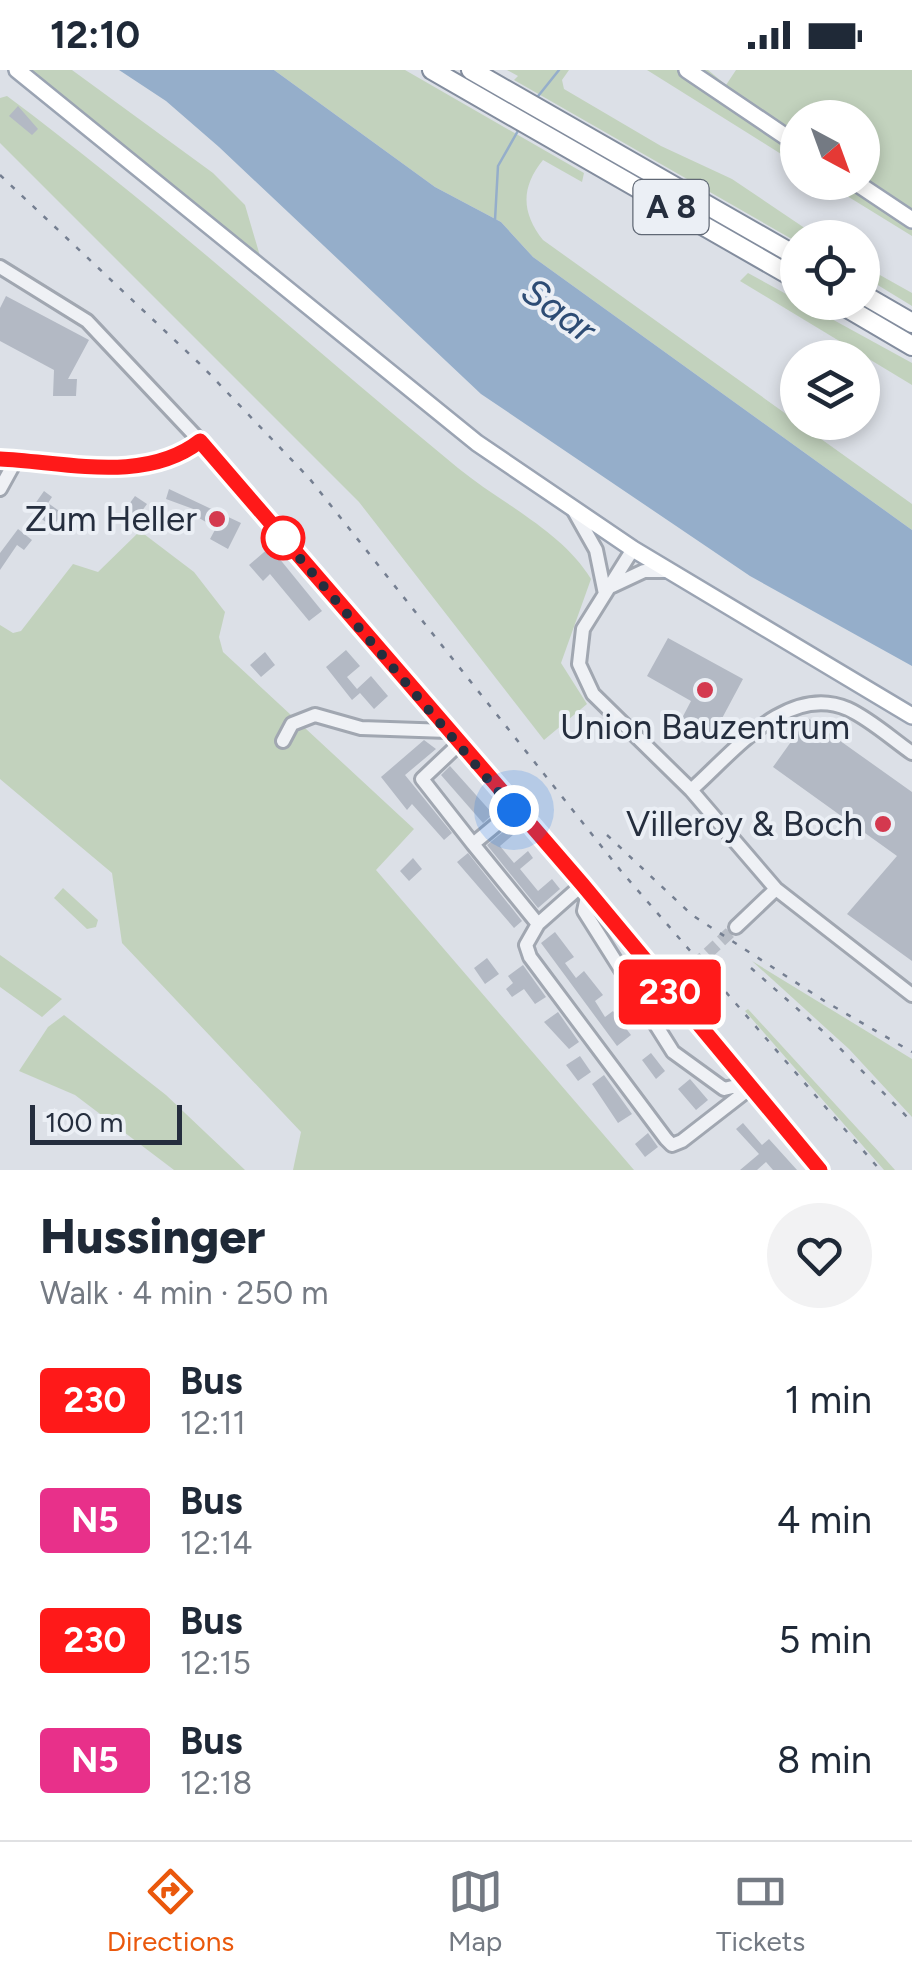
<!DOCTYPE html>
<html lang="en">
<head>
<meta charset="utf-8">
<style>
  body { margin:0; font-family:Figtree,sans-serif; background:#f2f2f3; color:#1f2937; height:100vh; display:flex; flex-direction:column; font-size:38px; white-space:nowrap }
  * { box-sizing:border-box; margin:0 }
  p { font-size:32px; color:#747a83 }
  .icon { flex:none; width:55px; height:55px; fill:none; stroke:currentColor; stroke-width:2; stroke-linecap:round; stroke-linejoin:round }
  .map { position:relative; height:1100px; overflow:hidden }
  .sheet { display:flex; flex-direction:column; background:#fff; flex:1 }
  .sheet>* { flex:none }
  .badge { padding:0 20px; border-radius:8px; font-size:35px; line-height:65px }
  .needle { width:65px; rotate:139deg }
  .tools { position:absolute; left:780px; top:30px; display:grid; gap:20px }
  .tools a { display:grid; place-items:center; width:100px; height:100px; border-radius:50%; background:#fff; box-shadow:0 5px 15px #0003; font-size:50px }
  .scale { position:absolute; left:30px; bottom:25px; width:152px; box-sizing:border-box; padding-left:10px; border:5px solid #252e3e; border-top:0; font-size:28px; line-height:35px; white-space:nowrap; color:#252e3e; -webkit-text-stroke:8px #ebeff5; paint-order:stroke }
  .you { position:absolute; width:50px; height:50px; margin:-25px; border:8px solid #fff; border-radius:50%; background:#1a73e8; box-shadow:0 0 0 15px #1a73e833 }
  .map>.badge { position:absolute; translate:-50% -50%; box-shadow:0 0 0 5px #fff }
  .round { display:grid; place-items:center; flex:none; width:105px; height:105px; border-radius:52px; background:#f2f2f3 }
  .headline { display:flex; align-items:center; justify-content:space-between; height:170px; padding:0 40px }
  h1 { font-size:48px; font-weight:800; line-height:75px }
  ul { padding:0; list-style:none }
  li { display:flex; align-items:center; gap:30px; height:120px; padding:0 40px }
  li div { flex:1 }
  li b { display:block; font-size:38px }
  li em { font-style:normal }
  li .badge { min-width:110px; font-weight:700; text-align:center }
  .status { display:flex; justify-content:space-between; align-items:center; height:70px; padding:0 50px; background:#fff; direction:ltr }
  .status svg { height:28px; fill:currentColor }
  .dock { display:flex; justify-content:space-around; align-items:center; height:140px; border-top:2px solid #e0e1e3; background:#fff; font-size:28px; color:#747a83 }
  .dock a { display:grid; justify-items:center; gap:5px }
  .dock .on { color:#ea580c }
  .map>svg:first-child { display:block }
</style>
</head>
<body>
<div class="status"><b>12:10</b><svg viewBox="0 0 49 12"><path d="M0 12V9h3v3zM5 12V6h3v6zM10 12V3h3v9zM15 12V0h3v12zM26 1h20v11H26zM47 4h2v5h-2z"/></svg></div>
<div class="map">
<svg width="912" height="1100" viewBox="0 0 912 1100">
  <rect width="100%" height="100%" fill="#dce0e7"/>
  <path fill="#c2d2bd" d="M25,0H72L213,103L245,135L260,186Z
    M274,0H405L584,103L582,112L543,90C521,117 521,142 543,170L912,434V460L533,187L501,152L435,117Z
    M507,0H569L562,10L564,19L661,76L732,109L818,167L798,168L797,172L514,10L518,6Z
    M647,0H708L726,15L736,0H912V166L826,113L862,112V48H798L797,94Z
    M7,26C164,143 307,274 458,398C502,434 562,461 591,509L561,593L587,634L544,670L359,432L0,73V28Z
    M862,195L912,223V236L863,206Z
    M748,203L912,293V315L740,211Z
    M140,461L194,502L225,542L219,567L223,582L414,759L376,800L634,1100H293L301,1062L122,873L112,803L0,709V555L13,563L21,561L73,494L98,502Z
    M63,818L98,850L96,857L87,859L54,828Z
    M0,885L62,929L42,947L0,917Z
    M752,891L912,989V1047L849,979Z
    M748,939L879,1082L895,1100H884L745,941Z
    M64,945L166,1025L245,1100H174L75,1025L19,1001L48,957Z"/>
  <path fill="#95aeca" d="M119,0H274L435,117L501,152L533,187L912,460V596L750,506L481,324L219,77L166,31Z"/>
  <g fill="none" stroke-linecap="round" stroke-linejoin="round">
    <path stroke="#95aeca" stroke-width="2.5" d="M535,30L559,0
      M495,150L498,96L519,59"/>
  </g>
  <path fill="#b3b9c4" d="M18,36L38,59L32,65L9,46Z
    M6,226L89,270L68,309H77L76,326H53L54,300L0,271V238Z
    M169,419L241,453L228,479L210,469L216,458L194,445L196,440L166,429Z
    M44,421L52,427L48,433L62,443L53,457L30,441Z
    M135,426L147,434L136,449L124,441Z
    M18,459L32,470L24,480L17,475L0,500V483Z
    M270,477L322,541L309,551L270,504L263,511L249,495Z
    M668,568L743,609L711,669L680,652L691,631L647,606Z
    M346,580L360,596L347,607L357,619L371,606L388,626L374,639L360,623L352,630L326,597Z
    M265,582L275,595L261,607L250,595Z
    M808,648L912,722V891L847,844L897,786L773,697Z
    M424,670L436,679L405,705L452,763L444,770L412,734L407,740L381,707Z
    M450,696L493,744L483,753L441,705Z
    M509,757L514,764L500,776L514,793L528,781L533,788L520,799L538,821L552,809L560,819L538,838L487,775Z
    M468,783L522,851L514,858L457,792Z
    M413,788L422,799L409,811L400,801Z
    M555,862L574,887L565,893L576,908L584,901L603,925L595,931L605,947L613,941L631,965L617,976L541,873Z
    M487,888L499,904L485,914L474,898Z
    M523,895L546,927L535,934L524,919L512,927L506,919L513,913L508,906Z
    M558,942L579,972L569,979L544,952Z
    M651,983L665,1001L656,1009L642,990Z
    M580,986L591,1002L578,1011L566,995Z
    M604,1005L632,1044L618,1053L592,1014Z
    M690,1009L708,1030L696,1040L678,1019Z
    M743,1053L762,1075L769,1069L797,1100H773L766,1092L757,1100H740L759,1084L736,1059Z
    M648,1063L658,1077L645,1087L635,1074Z"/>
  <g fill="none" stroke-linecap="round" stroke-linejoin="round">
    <path stroke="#b7bcc5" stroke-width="12" stroke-dasharray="12 6" stroke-linecap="butt" d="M655,932L736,857"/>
    <defs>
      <path id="minor" d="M0,197L87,251L200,371L582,815L820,1100
        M0,389C65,392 144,414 200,371
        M0,419L16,390
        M574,441L596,480L605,524
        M633,479L583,559L579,594L593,624L691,720L776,819L912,925
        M612,516L644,501H668
        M283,671L292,654L315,645L361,658L448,661
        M458,675L422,709L473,774
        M691,720C731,685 787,612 848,639C870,649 892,669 912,683
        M514,740L473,774L538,854
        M582,815L538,854L526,875L530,887L666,1069L672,1075L682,1071L749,1019
        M588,822L584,841L673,982L724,1019L745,1014
        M736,857L776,819"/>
      <path id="major" d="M17,0L477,373L633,479L912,646
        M687,0L798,75
        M855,112L912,150"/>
      <path id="highway" d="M432,0L798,210
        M471,0L798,187
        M862,224L912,253
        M837,232L912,276"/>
    </defs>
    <use href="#minor" stroke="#a1a7b1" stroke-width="18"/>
    <use href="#major" stroke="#9ba4b3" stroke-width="20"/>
    <use href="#highway" stroke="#838d9e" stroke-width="22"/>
    <use href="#minor" stroke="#eff1f5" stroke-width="12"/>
    <use href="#major" stroke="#fff" stroke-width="15"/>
    <use href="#highway" stroke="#fff" stroke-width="18"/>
    <path stroke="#757f91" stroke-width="2.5" stroke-dasharray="5 10" stroke-linecap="butt" d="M0,105L202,296L309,408L621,801L880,1100
      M607,765L692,845L826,932L912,982
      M751,898L826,964L912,1052"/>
  </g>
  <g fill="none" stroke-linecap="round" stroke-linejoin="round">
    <defs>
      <path id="line" d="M0,389C65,392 145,414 200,371L582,814L820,1100"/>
    </defs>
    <use href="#line" stroke="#fff" stroke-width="22"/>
    <use href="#line" stroke="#ff1919" stroke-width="15"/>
    <path stroke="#252e3e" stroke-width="10" stroke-dasharray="0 18" d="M283,468L274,458L514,740"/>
  </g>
  <g fill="#d4394f" stroke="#ebeff5" stroke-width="4">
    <circle cx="217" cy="449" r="10"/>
    <circle cx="705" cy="620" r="10"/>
    <circle cx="883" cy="754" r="10"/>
  </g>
  <circle fill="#fff" stroke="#ff1919" stroke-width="5" cx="283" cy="468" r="20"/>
  <g text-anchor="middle" stroke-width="8" stroke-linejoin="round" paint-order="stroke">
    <rect fill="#ebeff5" stroke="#606875" stroke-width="2.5" x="633.5" y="110" width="75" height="54" rx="8"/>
    <g font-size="32" font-weight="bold" fill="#252e3e">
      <text x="671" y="148">A 8</text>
    </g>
    <g font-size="35" fill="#252e3e" stroke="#ebeff5" text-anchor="end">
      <text x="197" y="461">Zum Heller</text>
      <text x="705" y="669" text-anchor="middle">Union Bauzentrum</text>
      <text x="863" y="766">Villeroy &amp; Boch</text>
    </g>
    <g font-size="38" font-style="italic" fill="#2d4c74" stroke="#ebeff5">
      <text transform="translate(559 240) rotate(36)" y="13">Saar</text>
    </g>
  </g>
</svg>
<div class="tools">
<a><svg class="needle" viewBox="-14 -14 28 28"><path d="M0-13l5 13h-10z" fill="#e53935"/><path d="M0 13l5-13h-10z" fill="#747a83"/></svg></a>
<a><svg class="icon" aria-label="locate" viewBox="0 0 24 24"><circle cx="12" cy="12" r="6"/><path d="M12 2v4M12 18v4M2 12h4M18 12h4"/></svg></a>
<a><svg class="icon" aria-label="layers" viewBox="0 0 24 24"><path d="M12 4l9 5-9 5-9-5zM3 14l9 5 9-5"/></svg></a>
</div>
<div class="scale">100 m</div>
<div class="you" style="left:514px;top:740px"></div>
<b class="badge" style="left:670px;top:922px;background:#ff1919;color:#fff">230</b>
</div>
<section class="sheet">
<div class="headline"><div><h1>Hussinger</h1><p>Walk · 4 min · 250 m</p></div><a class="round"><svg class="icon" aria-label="heart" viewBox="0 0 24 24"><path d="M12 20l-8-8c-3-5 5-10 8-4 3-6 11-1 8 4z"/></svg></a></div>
<ul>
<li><span class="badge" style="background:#ff1919;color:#fff">230</span><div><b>Bus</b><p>12:11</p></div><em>1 min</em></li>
<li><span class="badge" style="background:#e8308a;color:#fff">N5</span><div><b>Bus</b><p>12:14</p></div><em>4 min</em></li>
<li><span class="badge" style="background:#ff1919;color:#fff">230</span><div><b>Bus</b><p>12:15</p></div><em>5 min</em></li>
<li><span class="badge" style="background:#e8308a;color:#fff">N5</span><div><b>Bus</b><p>12:18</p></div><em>8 min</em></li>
</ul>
</section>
<nav class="dock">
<a class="on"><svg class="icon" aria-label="directions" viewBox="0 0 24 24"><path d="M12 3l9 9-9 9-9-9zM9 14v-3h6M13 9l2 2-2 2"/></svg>Directions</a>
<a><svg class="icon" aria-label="map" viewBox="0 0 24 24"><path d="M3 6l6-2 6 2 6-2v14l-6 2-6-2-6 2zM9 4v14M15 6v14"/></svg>Map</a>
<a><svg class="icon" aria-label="tickets" viewBox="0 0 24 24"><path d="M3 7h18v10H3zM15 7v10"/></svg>Tickets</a>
</nav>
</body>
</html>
